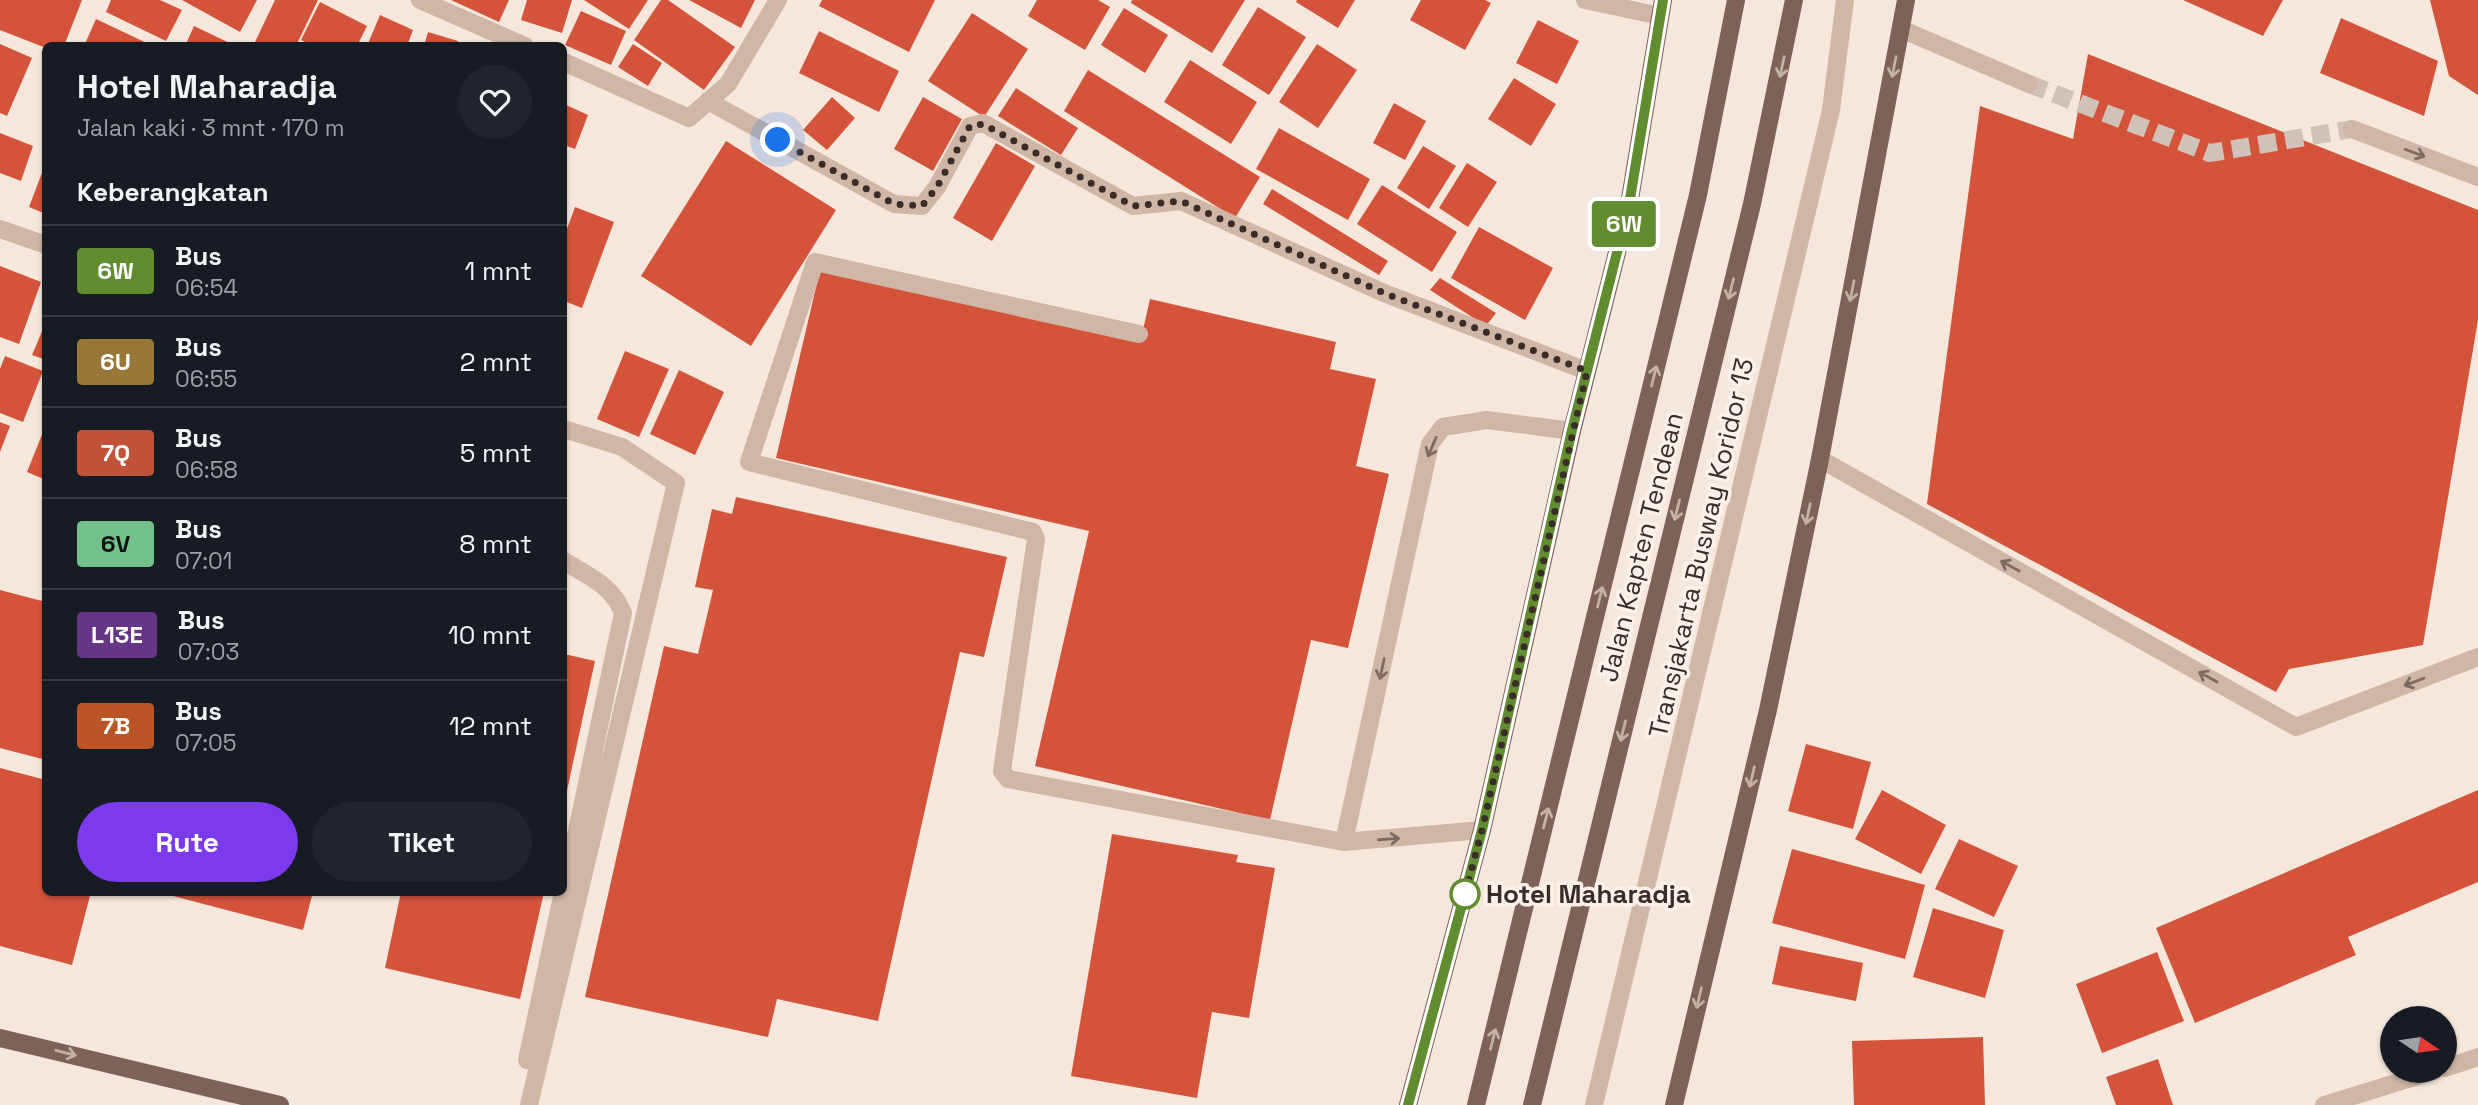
<!DOCTYPE html>
<html lang="id">
<head>
<meta charset="utf-8">
<style>
  body { margin:0; font-family:"Space Grotesk",sans-serif; background:#20242c; color:#f1f3f6; height:100vh; display:flex; flex-direction:column; font-size:26px; white-space:nowrap }
  * { box-sizing:border-box; margin:0 }
  p { font-size:23px; color:#9ea1a6 }
  .icon { flex:none; width:38px; height:38px; fill:none; stroke:currentColor; stroke-width:2; stroke-linecap:round; stroke-linejoin:round }
  .map { position:relative; flex:1; overflow:hidden }
  .sheet { position:absolute; left:42px; top:42px; width:525px; height:854px; display:flex; flex-direction:column; background:#171b24; border-radius:10px; box-shadow:0 2px 5px #0004 }
  .sheet>* { flex:none }
  .badge { padding:0 14px; border-radius:5px; font-size:24px; line-height:46px }
  .needle { width:46px; rotate:103deg }
  .tools { position:absolute; left:2380px; top:1006px; display:grid; gap:14px }
  .tools a { display:grid; place-items:center; width:77px; height:77px; border-radius:50%; background:#171b24; box-shadow:0 2px 5px #0004; font-size:35px }
  .you { position:absolute; width:35px; height:35px; margin:-18px; border:5px solid #fff; border-radius:50%; background:#1a73e8; box-shadow:0 0 0 10px #1a73e833 }
  .map>.badge { position:absolute; translate:-50% -50%; box-shadow:0 0 0 4px #fff }
  h2 { padding:0 35px; font-size:26px; line-height:63px }
  .round { display:grid; place-items:center; flex:none; width:74px; height:74px; border-radius:37px; background:#20242c }
  .overview { display:flex; align-items:center; justify-content:space-between; height:119px; padding:0 35px }
  h1 { font-size:33px; font-weight:800; line-height:52px }
  .cta { display:flex; gap:14px; margin-top:auto; padding:14px 35px }
  .cta a { flex:1; height:80px; border-radius:42px; background:#7c3aed; color:#fff; font-size:28px; font-weight:800; line-height:80px; text-align:center }
  .cta a+a { background:#20242c; color:#f1f3f6 }
  ul { padding:0; list-style:none }
  li { display:flex; align-items:center; gap:21px; height:91px; padding:0 35px; border-top:2px solid #363941 }
  li div { flex:1 }
  li b { display:block; font-size:26px }
  li em { font-style:normal }
  li .badge { min-width:77px; font-weight:700; text-align:center }
  .map>svg:first-child { display:block }
</style>
</head>
<body>
<div class="map">
<svg width="2478" height="1105" viewBox="0 0 2478 1105">
  <rect width="100%" height="100%" fill="#f5e7dc"/>
  <path fill="#d4543b" d="M0,0H82L64,46H46V48L0,30Z
    M111,0H160L182,10L166,41L106,12Z
    M182,0H257L240,32Z
    M275,0H318L296,46H262L255,42Z
    M451,0H509L499,22Z
    M527,0H572L562,33L521,20Z
    M584,0H648L629,29Z
    M661,0H668L735,47L704,90L634,40Z
    M689,0H755L741,28Z
    M822,0H935L909,52L819,6Z
    M1037,0H1098L1110,7L1085,50L1028,16Z
    M1132,0H1245L1212,53L1131,3Z
    M1297,0H1355L1338,28L1296,2Z
    M1421,0H1485L1491,3L1465,50L1410,20Z
    M2183,0H2283L2263,36Z
    M2430,0H2478V95L2449,76Z
    M320,2L367,26L357,46H313L301,40Z
    M1258,7L1306,37L1269,95L1222,65Z
    M1124,8L1168,35L1145,73L1101,45Z
    M581,11L626,31L611,65L565,45Z
    M972,13L1028,49L984,117L928,81Z
    M380,15L413,30L407,46H367Z
    M2341,18L2438,61L2424,116L2320,73Z
    M96,19L153,46H84Z
    M1538,20L1579,41L1557,84L1516,63Z
    M194,26L236,46H185Z
    M819,31L899,71L879,112L799,73Z
    M428,32L458,41L457,46H424Z
    M0,44L32,58L7,116L0,113Z
    M633,44L662,63L648,86L618,67Z
    M1317,44L1357,70L1318,128L1279,102Z
    M2088,54L2478,210V320L2423,645L2289,669L2276,692L1927,504L1980,106L2073,139Z
    M1190,60L1257,102L1231,144L1164,102Z
    M1088,70L1260,177L1235,218L1064,111Z
    M1514,78L1556,104L1531,146L1488,119Z
    M1016,88L1078,128L1061,155L998,116Z
    M832,97L855,118L827,150L803,130Z
    M923,97L962,119L933,171L894,149Z
    M1394,103L1426,121L1405,160L1373,143Z
    M564,104L588,115L575,149L564,145Z
    M1279,128L1370,179L1348,220L1256,169Z
    M0,133L33,146L21,181L0,173Z
    M726,141L836,210L751,346L641,276Z
    M996,143L1035,166L992,241L953,218Z
    M1423,146L1456,166L1429,209L1397,188Z
    M1467,163L1497,182L1468,227L1439,208Z
    M45,165H46V214L29,207Z
    M1382,185L1457,232L1432,272L1357,224Z
    M1272,189L1388,261L1379,275L1263,204Z
    M575,207L614,222L582,308L564,301V237Z
    M1479,227L1553,268L1525,320L1451,278Z
    M0,266L41,282L19,344L0,337Z
    M820,270L1140,343L1150,299L1336,342L1330,369L1376,379L1356,466L1389,474L1348,648L1311,640L1270,820L1035,766L1089,531L776,458Z
    M1440,278L1496,313L1486,326L1430,290Z
    M46,322V360L32,355Z
    M625,351L669,369L639,437L597,419Z
    M5,356L43,371L23,422L0,413V369Z
    M679,370L724,392L695,455L650,434Z
    M0,422L10,426L0,452Z
    M43,432L46,433V480L27,472Z
    M736,497L1007,557L984,657L960,652L878,1021L777,999L768,1037L585,997L664,646L698,654L713,590L695,587L712,509L732,514Z
    M0,590L46,602V760L0,748Z
    M564,654L595,661L565,800H564Z
    M1806,744L1871,762L1853,829L1788,811Z
    M0,768L46,780V892H91L72,965L0,946Z
    M1882,790L1946,825L1921,874L1855,839Z
    M2478,790V882L2348,937L2356,955L2195,1023L2156,928Z
    M1112,834L1238,855L1236,862L1275,868L1249,1018L1212,1012L1197,1098L1071,1076Z
    M1959,839L2018,866L1994,917L1935,889Z
    M1792,849L1925,885L1905,959L1772,923Z
    M158,892H313L303,930Z
    M401,892H544L520,999L385,968Z
    M1933,908L2004,930L1985,998L1913,977Z
    M1780,946L1863,963L1856,1001L1772,984Z
    M2157,952L2184,1021L2102,1053L2076,984Z
    M1983,1037L1985,1105H1854L1852,1041Z
    M2158,1059L2173,1105H2116L2106,1077Z"/>
  <g fill="none" stroke-linecap="round" stroke-linejoin="round">
    <path stroke="#d0c2b8" stroke-width="18" stroke-dasharray="18 9" stroke-linecap="butt" d="M2029,84L2210,153L2352,129"/>
    <path stroke="#cfb6a6" stroke-width="18" d="M420,0L525,46
      M1585,0L1660,16
      M1901,29L2029,84
      M564,62L689,118L728,84L778,0
      M708,101L894,204L922,206L937,187L970,126L983,123L1133,206L1181,201L1384,293L1587,371
      M2352,129L2478,177
      M0,229L46,245
      M1139,334L815,262L749,462L1033,532L1036,539L1002,771L1008,779L1344,842L1482,830
      M1820,459L2296,727L2478,657
      M564,561C588,576 612,585 623,613L564,892
      M1344,842L1430,444L1443,427L1487,420L1572,431
      M527,1060L563,892
      M2445,1068L2478,1057
      M529,1105L676,483L622,447L564,429
      M1594,1105L1831,110L1845,0
      M2324,1105L2434,1071"/>
    <path stroke="#7e6157" stroke-width="18" d="M0,1038L280,1105
      M1408,1105L1482,830L1572,431L1629,205L1663,0
      M1476,1105L1698,195L1736,0
      M1532,1105L1752,204L1794,0
      M1674,1105L1768,710L1820,459L1906,0"/>
  </g>
  <defs><path id="oneway-shaft" d="M-6 0H5M1.5-3L5.5 0L1.5 3" fill="none" stroke-width="1.6" stroke-linecap="round" stroke-linejoin="round" transform="scale(1.75)"/></defs>
  <g stroke="#c3b1a7">
    <use href="#oneway-shaft" transform="translate(1782 67) rotate(102)"/>
    <use href="#oneway-shaft" transform="translate(1894 67) rotate(101)"/>
    <use href="#oneway-shaft" transform="translate(1731 289) rotate(104)"/>
    <use href="#oneway-shaft" transform="translate(1852 291) rotate(101)"/>
    <use href="#oneway-shaft" transform="translate(1654 376) rotate(-76)"/>
    <use href="#oneway-shaft" transform="translate(1677 510) rotate(104)"/>
    <use href="#oneway-shaft" transform="translate(1808 514) rotate(102)"/>
    <use href="#oneway-shaft" transform="translate(1600 597) rotate(-76)"/>
    <use href="#oneway-shaft" transform="translate(1623 731) rotate(104)"/>
    <use href="#oneway-shaft" transform="translate(1752 777) rotate(103)"/>
    <use href="#oneway-shaft" transform="translate(1546 818) rotate(-76)"/>
    <use href="#oneway-shaft" transform="translate(1699 998) rotate(103)"/>
    <use href="#oneway-shaft" transform="translate(1493 1039) rotate(-76)"/>
    <use href="#oneway-shaft" transform="translate(66 1053) rotate(14)"/>
  </g>
  <g stroke="#7d6a61">
    <use href="#oneway-shaft" transform="translate(2415 153) rotate(21)"/>
    <use href="#oneway-shaft" transform="translate(1432 447) rotate(113)"/>
    <use href="#oneway-shaft" transform="translate(2010 566) rotate(-151)"/>
    <use href="#oneway-shaft" transform="translate(1382 669) rotate(102)"/>
    <use href="#oneway-shaft" transform="translate(2208 677) rotate(-151)"/>
    <use href="#oneway-shaft" transform="translate(2414 682) rotate(159)"/>
    <use href="#oneway-shaft" transform="translate(1389 839) rotate(-4)"/>
  </g>
  <g fill="none" stroke-linecap="round" stroke-linejoin="round">
    <defs>
      <path id="line" d="M1408,1105L1482,830L1572,430L1629,205L1663,0"/>
    </defs>
    <use href="#line" stroke="#fff" stroke-width="16"/>
    <use href="#line" stroke="#628c30" stroke-width="10"/>
    <path stroke="#3a2c28" stroke-width="7" stroke-dasharray="0 12.6" d="M778,140L894,204L922,206L937,187L970,126L983,124L1133,206L1181,201L1384,293L1587,371L1482,830L1464,898L1465,894"/>
  </g>
  <circle fill="#fff" stroke="#628c30" stroke-width="3.5" cx="1465" cy="894" r="14"/>
  <g text-anchor="middle" stroke-width="7" stroke-linejoin="round" paint-order="stroke">
    <g font-size="26" fill="#3a2c28" stroke="#fcf2e9">
      <text transform="translate(1641 547) rotate(-76)" y="9">Jalan Kapten Tendean</text>
      <text transform="translate(1701 548) rotate(-77)" y="9">Transjakarta Busway Koridor 13</text>
    </g>
    <g font-size="26" font-weight="bold" fill="#3a2c28" stroke="#fcf2e9" text-anchor="start">
      <text x="1486" y="903">Hotel Maharadja</text>
    </g>
  </g>
</svg>
<div class="tools">
<a><svg class="needle" viewBox="-14 -14 28 28"><path d="M0-13l5 13h-10z" fill="#e53935"/><path d="M0 13l5-13h-10z" fill="#9ea1a6"/></svg></a>
</div>
<div class="you" style="left:778px;top:140px"></div>
<b class="badge" style="left:1624px;top:224px;background:#628c30;color:#fff">6W</b>
<section class="sheet">
<div class="overview"><div><h1>Hotel Maharadja</h1><p>Jalan kaki · 3 mnt · 170 m</p></div><a class="round"><svg class="icon" aria-label="heart" viewBox="0 0 24 24"><path d="M12 20l-8-8c-3-5 5-10 8-4 3-6 11-1 8 4z"/></svg></a></div>
<h2>Keberangkatan</h2>
<ul>
<li><span class="badge" style="background:#628c30;color:#fff">6W</span><div><b>Bus</b><p>06:54</p></div><em>1 mnt</em></li>
<li><span class="badge" style="background:#987739;color:#fff">6U</span><div><b>Bus</b><p>06:55</p></div><em>2 mnt</em></li>
<li><span class="badge" style="background:#c1523a;color:#fff">7Q</span><div><b>Bus</b><p>06:58</p></div><em>5 mnt</em></li>
<li><span class="badge" style="background:#72c18b;color:#111">6V</span><div><b>Bus</b><p>07:01</p></div><em>8 mnt</em></li>
<li><span class="badge" style="background:#643683;color:#fff">L13E</span><div><b>Bus</b><p>07:03</p></div><em>10 mnt</em></li>
<li><span class="badge" style="background:#ba5527;color:#fff">7B</span><div><b>Bus</b><p>07:05</p></div><em>12 mnt</em></li>
</ul>
<div class="cta"><a>Rute</a><a>Tiket</a></div>
</section>
</div>
</body>
</html>
